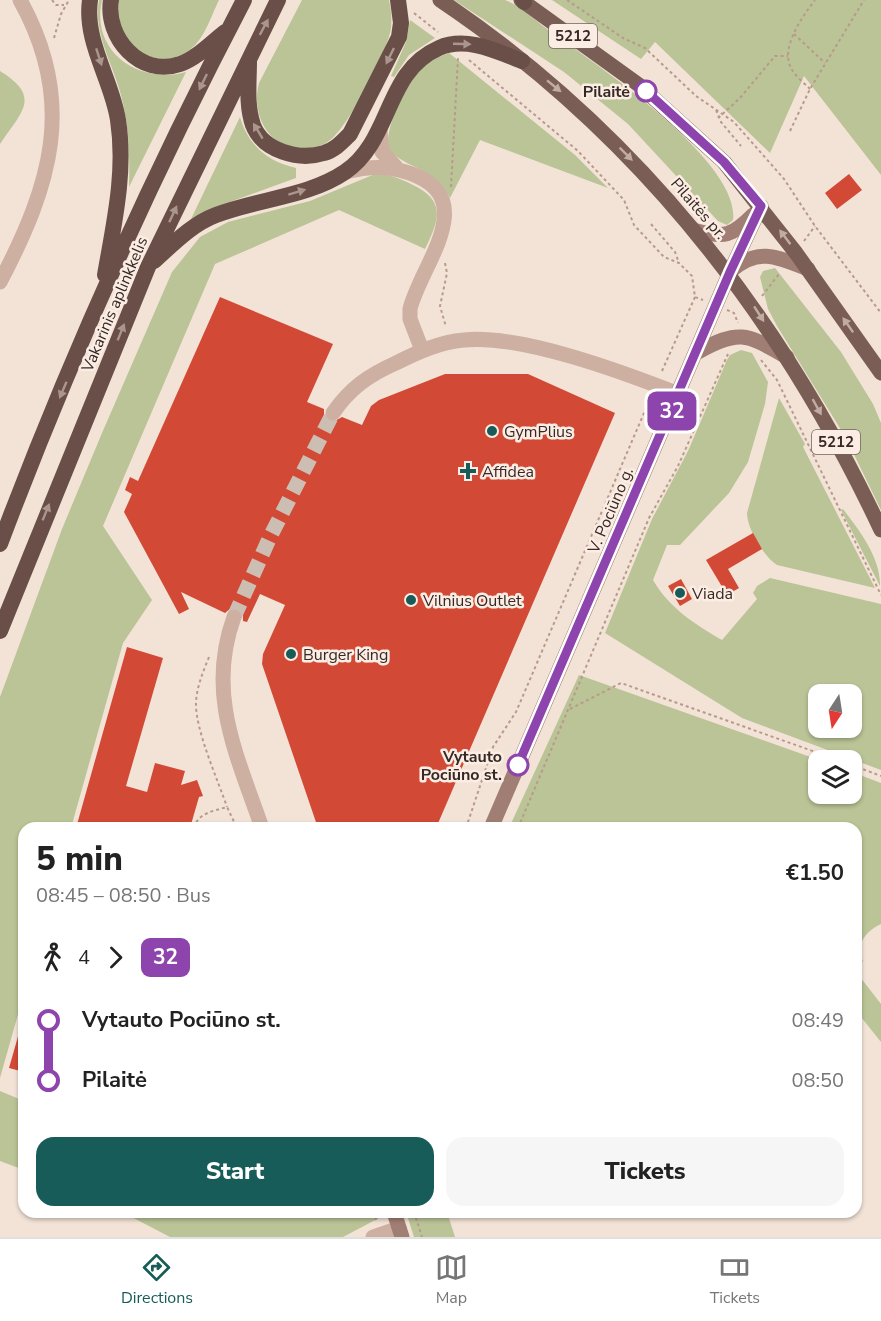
<!DOCTYPE html>
<html lang="en">
<head>
<meta charset="utf-8">
<style>
  body { margin:0; font-family:"Nunito Sans",sans-serif; background:#f6f6f6; color:#222; height:100vh; display:flex; flex-direction:column; font-size:22px; white-space:nowrap }
  * { box-sizing:border-box; margin:0 }
  p { font-size:20px; color:#767676 }
  .icon { flex:none; width:33px; height:33px; fill:none; stroke:currentColor; stroke-width:2; stroke-linecap:round; stroke-linejoin:round }
  .map { position:relative; flex:1; overflow:hidden }
  .details { position:absolute; left:18px; top:822px; width:844px; height:396px; display:flex; flex-direction:column; background:#fff; border-radius:18px; box-shadow:0 2px 4px #0004 }
  .details>* { flex:none }
  .badge { padding:0 12px; border-radius:9px; font-size:21px; line-height:39px }
  .needle { width:39px; rotate:192deg }
  .fabs { position:absolute; left:808px; top:684px; display:grid; gap:12px }
  .fabs a { display:grid; place-items:center; width:54px; height:54px; border-radius:12px; background:#fff; box-shadow:0 2px 4px #0004; font-size:30px }
  .map>.badge { position:absolute; translate:-50% -50%; box-shadow:0 0 0 3px #fff }
  .legs { display:flex; align-items:center; gap:9px; height:66px; padding:0 18px; font-size:20px }
  .legs p { margin-inline-start:auto }
  .overview { display:flex; align-items:center; justify-content:space-between; height:102px; padding:0 18px }
  h1 { font-size:33px; font-weight:800; line-height:45px }
  .button { display:flex; gap:12px; margin-top:auto; padding:12px 18px }
  .button a { flex:1; height:69px; border-radius:18px; background:#175c58; color:#fff; font-size:24px; font-weight:800; line-height:69px; text-align:center }
  .button a+a { background:#f6f6f6; color:#222 }
  ul { padding:0 18px; list-style:none }
  li { display:flex; align-items:center; gap:21px; height:60px; font-size:22px }
  li i { display:grid; place-items:center; width:9px; height:100%; margin:0 8px; background:currentColor }
  li i::after { content:''; width:15px; height:15px; margin:-8px; border:4px solid; border-radius:50%; background:#fff }
  li p { margin-inline-start:auto }
  li:first-child i { background:linear-gradient(#0000 50%,currentColor 0) }
  li:last-child i { background:linear-gradient(currentColor 50%,#0000 0) }
  .menu { display:flex; justify-content:space-around; align-items:center; height:84px; border-top:2px solid #e0e0e0; background:#fff; font-size:16px; color:#767676 }
  .menu a { display:grid; justify-items:center; gap:3px }
  .menu .selected { color:#175c58 }
  .map>svg:first-child { display:block }
</style>
</head>
<body>
<div class="map">
<svg width="881" height="1237" viewBox="0 0 881 1237">
  <rect width="100%" height="100%" fill="#f3e3d7"/>
  <path fill="#bac496" fill-rule="evenodd" d="M99,0H102C90,52 139,85 186,72L129,187C130,155 129,126 121,95C113,64 93,33 99,0Z
    M119,0H219C211,16 204,41 188,51C151,75 113,39 119,0Z
    M302,0H389C391,9 392,18 391,28C388,51 346,133 326,143C283,165 248,125 259,83Z
    M454,0C469,0 491,0 505,0C518,4 542,26 554,34C597,65 741,162 733,220L727,225L718,221L628,124L564,72Z
    M552,0H881V175L804,76L770,153L655,42L641,59Z
    M410,20L435,38L409,55L394,77L391,76L406,42Z
    M449,53L575,155L608,188L480,140L450,198C436,169 414,171 390,152C381,132 406,86 420,70C428,61 438,57 449,53Z
    M0,71C42,97 22,111 0,144Z
    M240,117C248,145 268,162 296,168V178L216,207L191,219Z
    M375,174C389,174 399,178 411,184C446,200 440,219 425,249L339,210L215,264L103,526L152,600L123,643L71,828H24V993L0,1078V697L62,529L102,433L172,272L200,237L228,222L310,201Z
    M775,268L841,352L873,404L881,423V510L846,438L777,326L768,309L760,277L763,271Z
    M741,350L752,353L768,382L765,404L748,462L729,493L680,545H667L653,580C669,608 696,625 722,640L757,599L753,593L757,586L770,578L881,604V770L742,718L605,633L652,519L688,451L727,360L730,355ZM819,694H852V728H819Z
    M779,398L805,444L803,447L875,588L777,565C764,557 747,529 747,513Z
    M843,509C859,530 881,558 880,586L841,510Z
    M579,675L819,760V794H852V772L881,783V924C867,930 854,945 863,961L857,966L856,828H509Z
    M857,973L881,1004V1042L857,1012Z
    M0,1091L24,1101V1170L0,1161Z
    M122,1212H379L381,1217L343,1237H170Z
    M406,1212H447L455,1237H414Z"/>
  <path fill="#d24a36" d="M849,174L862,190L837,209L825,193Z
    M220,297L333,344L307,402L324,409V417L331,423L342,417L362,425L371,406L379,400L445,374H528L615,413L436,828H318L262,664L263,654L285,605L260,594L247,622L243,621V614L237,608H231L225,613L181,592L189,609L179,614L124,512L132,494L125,490L130,477L138,481Z
    M753,533L762,549L728,569L739,588L727,595L706,560Z
    M681,579L692,599L680,606L668,586Z
    M127,647L163,658L126,786L147,792L155,763L185,771L181,785L197,780L203,796L199,797L190,828H76Z
    M21,1026L24,1027V1072L9,1068Z"/>
  <g fill="none" stroke-linecap="round" stroke-linejoin="round">
    <path stroke="#cdbeb3" stroke-width="15" stroke-dasharray="15 8" stroke-linecap="butt" d="M234,617L270,537L333,413"/>
    <path stroke="#b89a8c" stroke-width="2" stroke-dasharray="3 3" stroke-linecap="butt" d="M52,0L56,5H64
      M567,0L623,38L645,48L696,96L734,122L784,179L815,226L881,313
      M414,13L438,32
      M794,34L825,63
      M54,38L61,14L69,0
      M469,60L578,151L624,200L634,225L664,257L679,263L692,276L695,297L703,300
      M810,89C804,83 795,76 791,68C780,47 803,16 815,0
      M716,110L721,122L741,146
      M718,118L740,98L775,56H788
      M790,131L810,89L864,0
      M451,187L458,58
      M651,224L675,252L679,263
      M804,241L815,226
      M445,263L447,273L440,306L446,327
      M762,296L779,274
      M727,310L734,313L738,323
      M761,360L777,380L881,595
      M662,371L695,297
      M209,657C203,672 197,686 196,702C195,730 218,780 227,807
      M570,709L621,683L838,760
      M852,765L881,776
      M194,828C198,813 213,811 227,807L237,828
      M466,828L493,747L516,712L650,399
      M518,828L649,518L678,466L728,354
      M374,1212L376,1220
      M414,1212L422,1237"/>
    <path stroke="#cdb0a2" stroke-width="15" d="M380,130L382,152L396,167
      M345,172C371,166 391,165 417,176C478,203 420,267 410,309V319L422,350
      M0,282C51,185 77,102 20,0
      M333,413C350,388 369,375 396,363C418,352 440,342 464,340C522,334 625,373 679,394
      M234,617C206,694 237,755 262,828
      M373,1237L399,1228"/>
    <path stroke="#a07e73" stroke-width="15" d="M697,231C725,238 732,236 753,215
      M732,270C758,247 778,257 808,269
      M698,352C740,328 748,335 787,357
      M491,828L730,272L761,206
      M394,1212L402,1237"/>
    <path stroke="#7a5d55" stroke-width="15" d="M440,0C638,133 780,315 881,530
      M521,0L639,85L724,162L796,253L881,373"/>
    <path stroke="#694f48" stroke-width="16" d="M90,0C84,42 112,80 118,120C126,172 114,223 105,275
      M111,0C105,37 140,78 180,64C197,58 211,43 225,32
      M523,0L524,2
      M249,61C249,82 246,105 253,125C263,151 299,161 324,153C335,150 342,142 350,134L399,37L401,23L398,0
      M154,261C173,244 192,224 216,215C257,199 308,197 345,172C393,139 384,72 439,48C466,36 496,51 522,61
      M0,544C70,358 152,176 244,0
      M0,631L148,267L278,0"/>
  </g>
  <defs><path id="oneway-solid" d="M-6-.8H1V-3.2L6.5 0L1 3.2V.8H-6Z" transform="scale(1.5)"/></defs>
  <g fill="#ab968e">
    <use href="#oneway-solid" transform="translate(264 27) rotate(-62)"/>
    <use href="#oneway-solid" transform="translate(462 44) rotate(2)"/>
    <use href="#oneway-solid" transform="translate(390 56) rotate(116)"/>
    <use href="#oneway-solid" transform="translate(99 57) rotate(72)"/>
    <use href="#oneway-solid" transform="translate(203 82) rotate(116)"/>
    <use href="#oneway-solid" transform="translate(258 131) rotate(-121)"/>
    <use href="#oneway-solid" transform="translate(297 192) rotate(-17)"/>
    <use href="#oneway-solid" transform="translate(173 214) rotate(-65)"/>
    <use href="#oneway-solid" transform="translate(121 332) rotate(-68)"/>
    <use href="#oneway-solid" transform="translate(63 390) rotate(113)"/>
    <use href="#oneway-solid" transform="translate(46 512) rotate(-68)"/>
  </g>
  <g fill="#c1aca4">
    <use href="#oneway-solid" transform="translate(554 86) rotate(39)"/>
    <use href="#oneway-solid" transform="translate(626 154) rotate(45)"/>
    <use href="#oneway-solid" transform="translate(785 237) rotate(-127)"/>
    <use href="#oneway-solid" transform="translate(759 314) rotate(57)"/>
    <use href="#oneway-solid" transform="translate(848 325) rotate(-125)"/>
    <use href="#oneway-solid" transform="translate(817 407) rotate(61)"/>
  </g>
  <g fill="none" stroke-linecap="round" stroke-linejoin="round">
    <defs>
      <path id="line-1" d="M518,765L730,272L761,206L724,162L646,91"/>
    </defs>
    <use href="#line-1" stroke="#fff" stroke-width="14"/>
    <use href="#line-1" stroke="#8e44ad" stroke-width="9"/>
  </g>
  <g fill="#fff" stroke="#8e44ad" stroke-width="3">
    <circle cx="646" cy="91" r="10"/>
    <circle cx="518" cy="765" r="10"/>
  </g>
  <g fill="#175c58" stroke="#fbede4" stroke-width="2">
    <circle cx="492" cy="431" r="6"/>
    <path d="M465 462h6v6h6v6h-6v6h-6v-6h-6v-6h6z"/>
    <circle cx="680" cy="593" r="6"/>
    <circle cx="411" cy="600" r="6"/>
    <circle cx="291" cy="654" r="6"/>
  </g>
  <g text-anchor="middle" stroke-width="5" stroke-linejoin="round" paint-order="stroke">
    <g fill="#fbede4" stroke="#71645e" stroke-width="1.5">
      <rect x="549" y="24" width="48" height="24" rx="4.5"/>
      <rect x="812" y="430" width="48" height="24" rx="4.5"/>
    </g>
    <g font-size="15" font-weight="bold" fill="#362925">
      <text x="573" y="41">5212</text>
      <text x="836" y="447">5212</text>
    </g>
    <g font-size="16" font-weight="bold" fill="#362925" stroke="#fbede4" text-anchor="end">
      <text x="630" y="97">Pilaitė</text>
      <text x="502" y="762">Vytauto<tspan x="502" dy="18">Pociūno st.</tspan></text>
    </g>
    <g font-size="16" fill="#362925" stroke="#fbede4">
      <text transform="translate(699 208) rotate(49)" y="6">Pilaitės pr.</text>
      <text transform="translate(114 304) rotate(-67)" y="6">Vakarinis aplinkkelis</text>
      <text transform="translate(610 510) rotate(-67)" y="6">V. Pociūno g.</text>
    </g>
    <g font-size="16" fill="#362925" stroke="#fbede4" text-anchor="start">
      <text x="504" y="437">GymPlius</text>
      <text x="482" y="477">Affidea</text>
      <text x="692" y="599">Viada</text>
      <text x="423" y="606">Vilnius Outlet</text>
      <text x="303" y="660">Burger King</text>
    </g>
  </g>
</svg>
<div class="fabs">
<a><svg class="needle" viewBox="-14 -14 28 28"><path d="M0-13l5 13h-10z" fill="#e53935"/><path d="M0 13l5-13h-10z" fill="#767676"/></svg></a>
<a><svg class="icon" aria-label="layers" viewBox="0 0 24 24"><path d="M12 4l9 5-9 5-9-5zM3 14l9 5 9-5"/></svg></a>
</div>
<b class="badge" style="left:672px;top:411px;background:#8e44ad;color:#fff">32</b>
<section class="details">
<div class="overview"><div><h1>5 min</h1><p>08:45 – 08:50 · Bus</p></div><b>€1.50</b></div>
<div class="legs"><svg class="icon" aria-label="walk" viewBox="0 0 24 24"><circle cx="13" cy="4" r="2"/><path d="M13 8l-2 6 4 7M11 14l-3 7M7 12l3-4h3l4 4"/></svg>4<svg class="icon" aria-label="forward" viewBox="0 0 24 24"><path d="M9 5l7 7-7 7"/></svg><b class="badge" style="background:#8e44ad;color:#fff">32</b></div>
<ul>
<li><i style="color:#8e44ad"></i><b>Vytauto Pociūno st.</b><p>08:49</p></li>
<li><i style="color:#8e44ad"></i><b>Pilaitė</b><p>08:50</p></li>
</ul>
<div class="button"><a>Start</a><a>Tickets</a></div>
</section>
</div>
<nav class="menu">
<a class="selected"><svg class="icon" aria-label="directions" viewBox="0 0 24 24"><path d="M12 3l9 9-9 9-9-9zM9 14v-3h6M13 9l2 2-2 2"/></svg>Directions</a>
<a><svg class="icon" aria-label="map" viewBox="0 0 24 24"><path d="M3 6l6-2 6 2 6-2v14l-6 2-6-2-6 2zM9 4v14M15 6v14"/></svg>Map</a>
<a><svg class="icon" aria-label="tickets" viewBox="0 0 24 24"><path d="M3 7h18v10H3zM15 7v10"/></svg>Tickets</a>
</nav>
</body>
</html>
